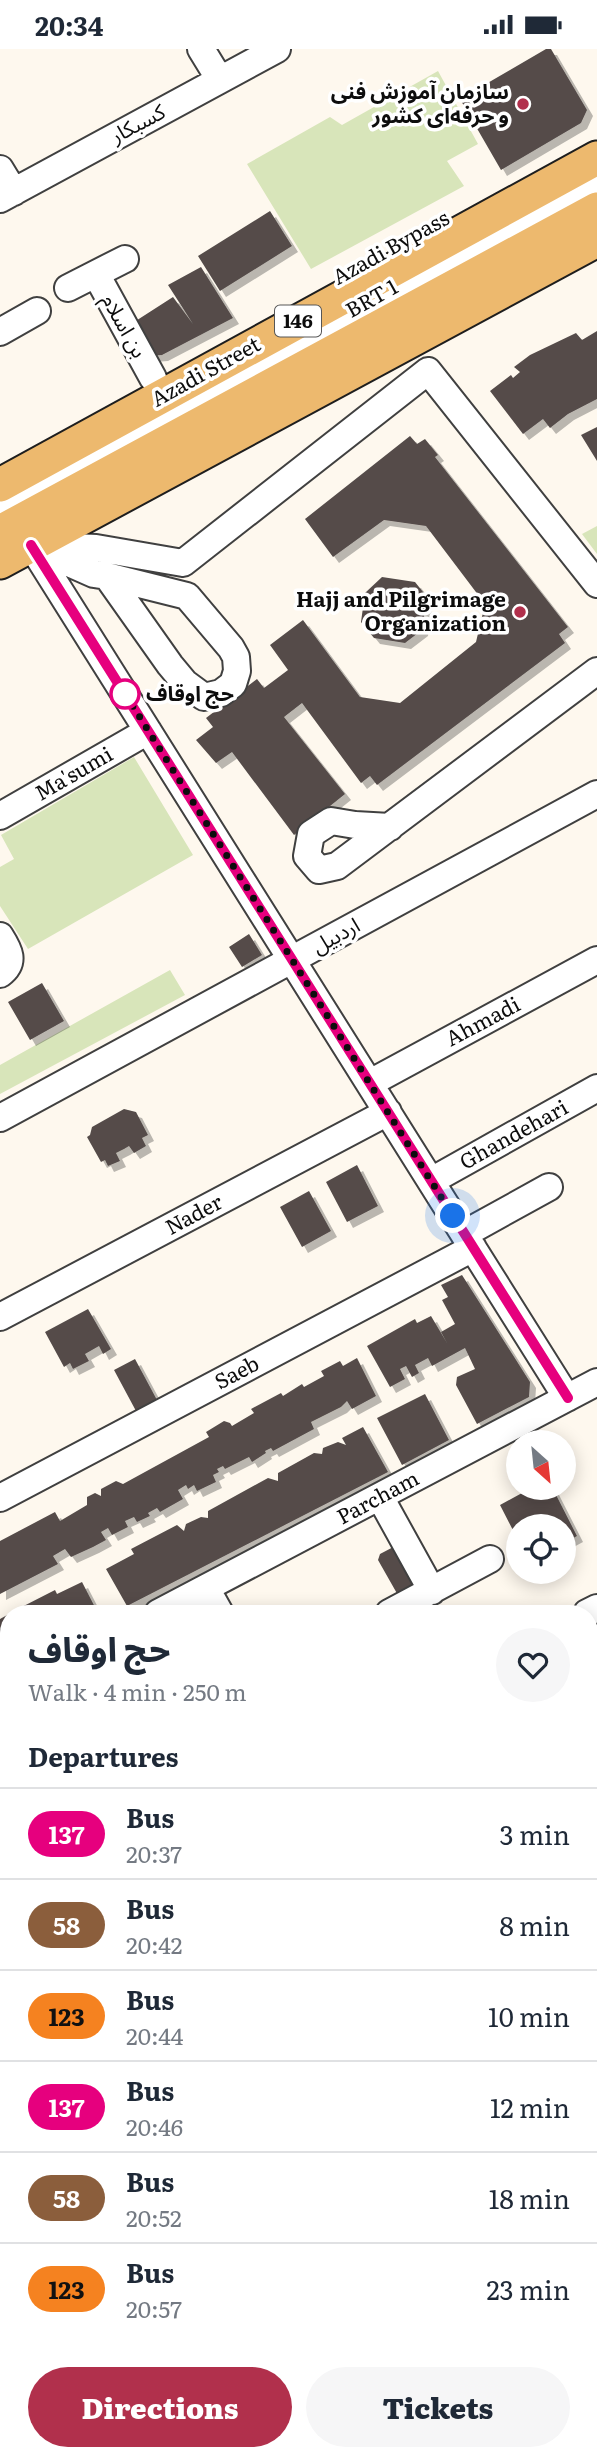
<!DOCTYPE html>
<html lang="en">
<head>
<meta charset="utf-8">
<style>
  body { margin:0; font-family:Literata,"Noto Sans Arabic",serif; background:#f6f6f7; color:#1f2937; height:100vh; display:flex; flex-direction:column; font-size:26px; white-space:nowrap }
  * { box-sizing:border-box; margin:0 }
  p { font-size:23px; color:#747a83 }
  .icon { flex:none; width:38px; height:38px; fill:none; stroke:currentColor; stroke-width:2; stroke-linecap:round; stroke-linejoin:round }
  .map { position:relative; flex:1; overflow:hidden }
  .side { position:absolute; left:0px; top:1556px; width:598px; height:856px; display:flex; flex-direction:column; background:#fff; border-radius:28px 28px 0 0; box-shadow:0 4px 18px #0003 }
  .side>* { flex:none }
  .badge { padding:0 14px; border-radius:23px; font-size:24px; line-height:46px }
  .needle { width:46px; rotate:153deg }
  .buttons { position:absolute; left:506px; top:1381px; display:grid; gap:14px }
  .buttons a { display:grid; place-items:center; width:70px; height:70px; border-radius:50%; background:#fff; box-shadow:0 4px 18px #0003; font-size:35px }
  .you { position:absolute; width:35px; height:35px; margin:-18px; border:5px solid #fff; border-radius:50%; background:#1a73e8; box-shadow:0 0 0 10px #1a73e833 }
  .map>.badge { position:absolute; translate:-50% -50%; box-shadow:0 0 0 4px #fff }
  h2 { padding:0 28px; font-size:26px; line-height:63px }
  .round { display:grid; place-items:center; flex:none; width:74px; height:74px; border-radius:37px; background:#f6f6f7 }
  .head { display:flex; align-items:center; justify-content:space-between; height:119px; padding:0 28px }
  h1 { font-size:33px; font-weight:800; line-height:52px }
  .action { display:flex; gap:14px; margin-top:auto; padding:14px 28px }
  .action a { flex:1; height:80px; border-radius:42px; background:#b1304c; color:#fff; font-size:28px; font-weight:800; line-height:80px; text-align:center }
  .action a+a { background:#f6f6f7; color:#1f2937 }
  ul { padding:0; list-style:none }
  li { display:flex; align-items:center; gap:21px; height:91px; padding:0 28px; border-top:2px solid #e0e1e3 }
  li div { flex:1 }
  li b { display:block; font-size:26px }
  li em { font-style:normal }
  li .badge { min-width:77px; font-weight:700; text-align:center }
  .status { display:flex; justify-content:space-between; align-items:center; height:49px; padding:0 35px; background:#fff; direction:ltr }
  .status svg { height:19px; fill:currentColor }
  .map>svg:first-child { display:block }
</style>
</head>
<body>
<div class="status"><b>20:34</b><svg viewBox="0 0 49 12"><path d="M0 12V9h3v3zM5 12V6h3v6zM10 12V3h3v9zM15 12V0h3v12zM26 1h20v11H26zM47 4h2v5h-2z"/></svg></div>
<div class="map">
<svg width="597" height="2411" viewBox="0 0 597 2411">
  <defs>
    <filter id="shadow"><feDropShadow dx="6" dy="6" stdDeviation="0" flood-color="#0004"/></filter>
  </defs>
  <rect width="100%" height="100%" fill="#fef8ee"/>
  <path fill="#d8e5ba" d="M438,22L478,95L447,112L464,137L311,220L247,115L330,68L342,76Z
    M597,477V505L582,485Z
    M134,708L193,806L28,900L0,857V818L14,810L1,786Z
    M170,921L185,946L0,1045V1016Z"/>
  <path fill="#544c4a" filter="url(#shadow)" d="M546,0H551L587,61L581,74L501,121L460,50Z
    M270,162L292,197L220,242L198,207Z
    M201,218L233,269L162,306L149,307L131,275L173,248L193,275L168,236Z
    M597,282V350L568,365L550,379L543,370L523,385L490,342L511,326L513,329L520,323L514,318L530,306L576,284L582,291Z
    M597,378V412L581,386Z
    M410,387L417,395L425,390L438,406L435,408L568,578L559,585L565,594L377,736L370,727L361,734L302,654L284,668L345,745L294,786L232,703L216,714L196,691L213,678L206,669L257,630L264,639L288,621L270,596L303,571L360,648L400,654L476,593L485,555L426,477L384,471L333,508L305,470Z
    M382,528L415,533L427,548L422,581L405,594L374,589L361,573L365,544Z
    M249,885L262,906L242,918L229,898Z
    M42,934L64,972L30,991L8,953Z
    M124,1060L136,1063L148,1086L142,1089L146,1097L134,1104L129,1097L124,1100L116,1104L120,1112L108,1117L105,1111L101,1113L87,1088L90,1086L92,1078Z
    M357,1116L378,1157L347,1173L326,1133Z
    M309,1142L331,1182L302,1198L280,1158Z
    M462,1226L530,1333L529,1348L477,1375L456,1336L457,1328L475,1320L465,1299L432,1317L428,1309L415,1316L419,1324L412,1328L406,1317L400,1320L405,1330L390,1338L367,1297L415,1270L417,1274L431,1267L447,1294L441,1283L455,1275L442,1251L448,1248L441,1236Z
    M88,1260L111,1300L103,1305L99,1297L85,1305L89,1312L73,1320L70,1314L64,1318L45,1283Z
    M357,1309L376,1347L352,1360L347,1352L341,1358L311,1373L314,1380L273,1402L271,1399L265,1402L266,1404L252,1413L249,1408L225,1420L223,1417L217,1420L219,1423L213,1426L216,1433L197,1442L194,1436L188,1440L186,1436L178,1441L183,1450L160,1463L157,1459L148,1464L150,1467L137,1473L134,1468L125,1472L128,1478L112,1486L108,1479L101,1483L106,1491L93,1498L71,1508L65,1500L53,1507L58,1515L0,1545V1492L55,1463L60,1472L87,1456V1448L95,1444L101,1447V1440L116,1432L123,1435L209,1388L206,1383L224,1372L230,1374L232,1377L254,1364L251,1360L281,1344L283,1347L302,1335L304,1338L324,1327L321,1322L340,1312L343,1317Z
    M135,1310L157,1351L136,1362L114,1321Z
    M425,1345L449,1391L402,1416L377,1369Z
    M363,1378L388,1423L127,1557L106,1520L134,1505L131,1500L177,1476L184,1482L186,1475L201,1468L208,1469V1462L268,1429L278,1432V1424L314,1404L322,1405L323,1399L338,1393L346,1396L342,1389Z
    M533,1438H552L577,1487L564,1494V1477H518V1491L500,1456Z
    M399,1495L418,1538L399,1548L378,1511L380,1505Z
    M82,1533L98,1564H10L55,1541L57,1545Z
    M9,1565L8,1625L0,1630V1570Z
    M590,1786L597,1799V1835L590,1839Z
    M0,1854L9,1870V1899L0,1904Z
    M590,1925L597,1939V1954L595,1956L592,1951L590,1952Z
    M597,1986V2048L590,2052V1990Z
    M590,2131L597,2144V2162L590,2165Z
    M590,2274L597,2276V2325L590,2323Z
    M9,2308V2337L0,2341V2312Z
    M590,2363L597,2365L596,2406L590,2404Z
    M9,2397V2403H29L33,2409L0,2411V2402Z
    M369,2403H401L398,2411H373Z
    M402,2403H446L444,2411H429Z
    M465,2403H514L511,2411H463Z"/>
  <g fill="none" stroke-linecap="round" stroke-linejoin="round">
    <path stroke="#dad5cc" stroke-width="38" stroke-dasharray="38 19" stroke-linecap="butt" d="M307,2403L311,2411"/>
    <defs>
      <path id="minor" d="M201,0L220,31
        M0,120L14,143
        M0,150L277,0
        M96,225L153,329
        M68,239L125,210
        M0,283L37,262
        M0,463L597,139
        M31,496L567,1349
        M31,496L96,499L183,514L428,322L597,535
        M42,502L94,525L107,527L187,547L231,599L236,608L237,622L233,635L221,644L204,648L185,634L170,616L107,527
        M0,767L148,682
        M390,778L355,776L331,772L311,785L307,807L319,821L337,817L597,622
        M0,887C9,901 16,913 0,925
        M370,1034L597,911
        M0,1069L597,745
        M431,1132L597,1039
        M464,1185L549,1138
        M0,1268L388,1063
        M380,1448L432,1542
        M0,1449L473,1199
        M206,1539L220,1564
        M158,1564L597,1333
        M389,1564L490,1510
        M587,1564L597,1559
        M0,1648L9,1643
        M0,1773L9,1788
        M590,1854L597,1850
        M590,2065L597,2062
        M590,2087L597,2083
        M590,2184L597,2172
        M358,2403L362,2411
        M522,2411L525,2403"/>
      <path id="major" d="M0,436L597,109
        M0,483L597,160
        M0,513L597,191
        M590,1711L597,1707
        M0,1714L9,1728
        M0,1804L9,1819
        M3,1976L9,1983
        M0,2051L9,2046
        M590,2201L597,2203
        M590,2241L597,2243"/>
      <path id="highway" d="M282,2403L285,2411
        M331,2403L335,2411"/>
    </defs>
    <use href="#minor" stroke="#404040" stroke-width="30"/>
    <use href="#major" stroke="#1e1e1e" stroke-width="37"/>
    <use href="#highway" stroke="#1e1e1e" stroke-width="42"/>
    <use href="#minor" stroke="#fff" stroke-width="26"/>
    <use href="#major" stroke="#edb96e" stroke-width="33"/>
    <use href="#highway" stroke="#e88861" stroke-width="38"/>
  </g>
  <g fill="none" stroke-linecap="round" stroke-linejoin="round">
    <defs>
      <path id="line" d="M31,496L568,1349"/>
    </defs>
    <use href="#line" stroke="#fff" stroke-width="16"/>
    <use href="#line" stroke="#e6007e" stroke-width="10"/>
    <path stroke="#0d0d0d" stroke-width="7" stroke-dasharray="0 12.6" d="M125,645L119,635L453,1167"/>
  </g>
  <g fill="#b1304c" stroke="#fff" stroke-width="2.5">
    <circle cx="523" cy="55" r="7"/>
    <circle cx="520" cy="563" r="7"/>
  </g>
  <circle fill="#fff" stroke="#e6007e" stroke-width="3.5" cx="125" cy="645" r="14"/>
  <g text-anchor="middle" stroke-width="7" stroke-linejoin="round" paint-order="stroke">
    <rect fill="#fff" stroke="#565656" stroke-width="2" x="275" y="256.5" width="46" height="31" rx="5"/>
    <g font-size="19" font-weight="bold" fill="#0d0d0d">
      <text x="298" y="279">146</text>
    </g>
    <g font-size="21" font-weight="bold" fill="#0d0d0d" stroke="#fff" text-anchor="end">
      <text x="509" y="50">سازمان آموزش فنی<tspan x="509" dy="24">و حرفه‌ای کشور</tspan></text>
      <text x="506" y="558">Hajj and Pilgrimage<tspan x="506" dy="24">Organization</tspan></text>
    </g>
    <g font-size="21" fill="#0d0d0d" stroke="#fff">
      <text transform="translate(138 75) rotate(-28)" y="7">کسبکار</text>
      <text transform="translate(391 199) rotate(-29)" y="7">Azadi Bypass</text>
      <text transform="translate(372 250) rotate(-29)" y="7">BRT 1</text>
      <text transform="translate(124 277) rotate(61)" y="7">بن اسلام</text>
      <text transform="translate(206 323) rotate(-29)" y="7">Azadi Street</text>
      <text transform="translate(74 725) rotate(-30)" y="7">Ma'sumi</text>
      <text transform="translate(336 887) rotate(-29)" y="7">اردبیل</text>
      <text transform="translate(483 973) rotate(-28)" y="7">Ahmadi</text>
      <text transform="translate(514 1086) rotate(-29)" y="7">Ghandehari</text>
      <text transform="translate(194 1166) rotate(-28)" y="7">Nader</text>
      <text transform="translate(237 1324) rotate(-28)" y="7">Saeb</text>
      <text transform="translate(378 1449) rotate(-28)" y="7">Parcham</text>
    </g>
    <g font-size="21" font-weight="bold" fill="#0d0d0d" stroke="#fff" text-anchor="start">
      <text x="146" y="652">حج اوقاف</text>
    </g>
  </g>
</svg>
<div class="buttons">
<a><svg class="needle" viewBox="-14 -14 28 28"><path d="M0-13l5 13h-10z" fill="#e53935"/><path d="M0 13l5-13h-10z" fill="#747a83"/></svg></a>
<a><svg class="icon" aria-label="locate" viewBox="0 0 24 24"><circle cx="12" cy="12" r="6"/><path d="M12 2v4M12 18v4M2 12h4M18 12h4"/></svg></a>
</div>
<div class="you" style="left:453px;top:1167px"></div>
<section class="side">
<div class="head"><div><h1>حج اوقاف</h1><p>Walk · 4 min · 250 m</p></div><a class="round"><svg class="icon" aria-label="heart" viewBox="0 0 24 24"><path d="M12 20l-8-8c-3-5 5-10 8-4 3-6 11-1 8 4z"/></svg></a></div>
<h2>Departures</h2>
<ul>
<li><span class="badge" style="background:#e6007e;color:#fff">137</span><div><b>Bus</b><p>20:37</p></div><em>3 min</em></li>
<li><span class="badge" style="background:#8b5e3c;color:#fff">58</span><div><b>Bus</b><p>20:42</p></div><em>8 min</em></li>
<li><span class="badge" style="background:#f58220;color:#111">123</span><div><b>Bus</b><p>20:44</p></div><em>10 min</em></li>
<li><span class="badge" style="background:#e6007e;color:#fff">137</span><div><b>Bus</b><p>20:46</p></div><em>12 min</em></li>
<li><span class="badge" style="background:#8b5e3c;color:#fff">58</span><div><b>Bus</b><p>20:52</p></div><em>18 min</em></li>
<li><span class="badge" style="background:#f58220;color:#111">123</span><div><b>Bus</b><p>20:57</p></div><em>23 min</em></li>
</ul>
<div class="action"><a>Directions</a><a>Tickets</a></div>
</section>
</div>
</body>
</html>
